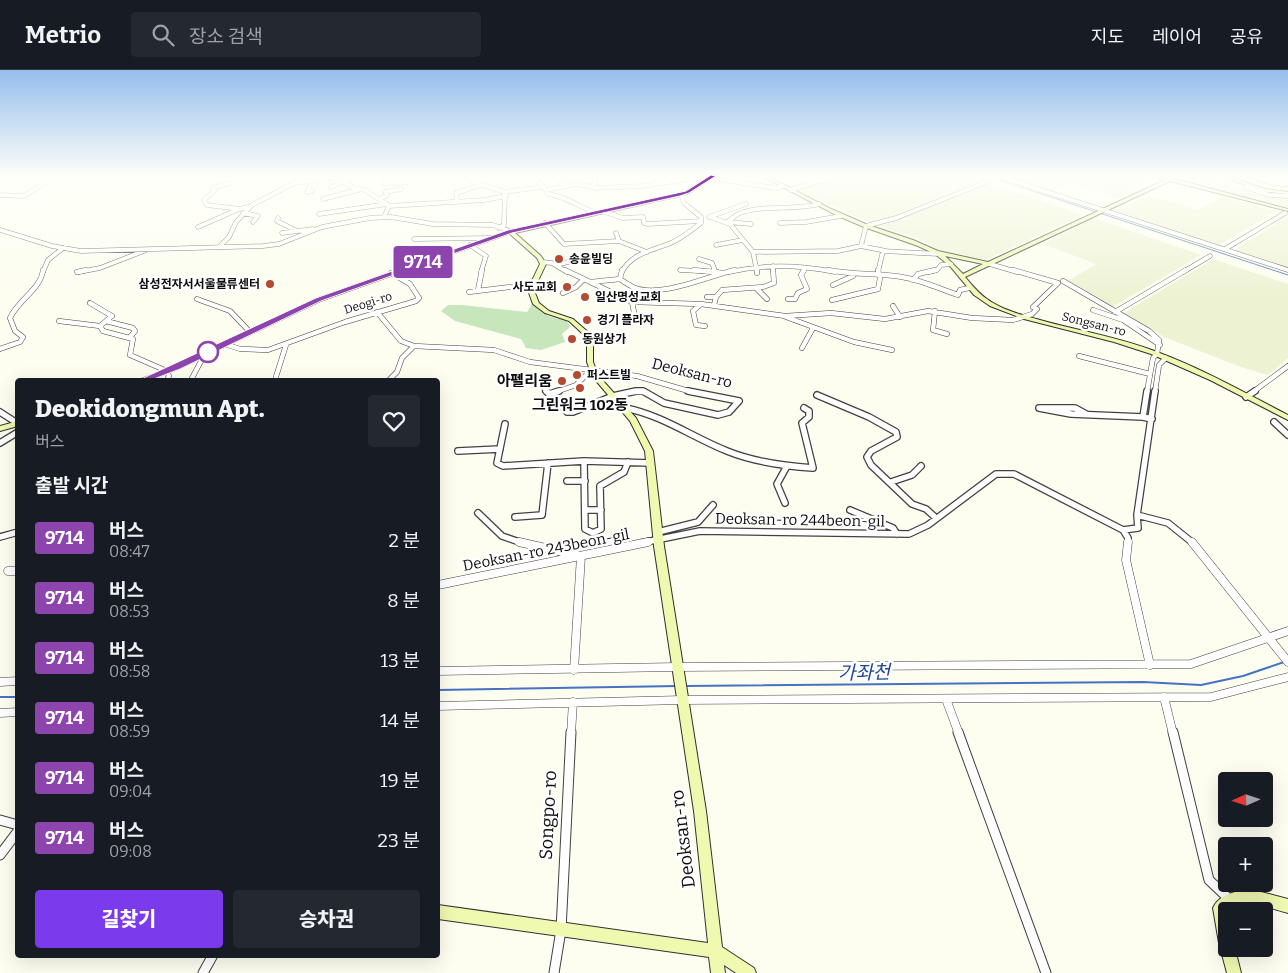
<!DOCTYPE html>
<html lang="ko">
<head>
<meta charset="utf-8">
<style>
  body { margin:0; font-family:Bitter,"Noto Sans KR",serif; background:#242831; color:#f1f3f6; height:100vh; display:flex; flex-direction:column; font-size:19px; white-space:nowrap }
  * { box-sizing:border-box; margin:0 }
  p { font-size:16px; color:#9ea1a6 }
  .icon { flex:none; width:28px; height:28px; fill:none; stroke:currentColor; stroke-width:2; stroke-linecap:round; stroke-linejoin:round }
  .map { position:relative; flex:1; overflow:hidden }
  .side { position:absolute; left:15px; top:308px; width:425px; height:580px; display:flex; flex-direction:column; background:#171b24; border-radius:5px; box-shadow:0 5px 20px #0002 }
  .side>* { flex:none }
  .badge { padding:0 10px; border-radius:4px; font-size:18px; line-height:32px }
  .needle { width:32px; rotate:267deg }
  .buttons { position:absolute; left:1218px; top:702px; display:grid; gap:10px }
  .buttons a { display:grid; place-items:center; width:55px; height:55px; border-radius:5px; background:#171b24; box-shadow:0 5px 20px #0002; font-size:25px }
  .map>.badge { position:absolute; translate:-50% -50%; box-shadow:0 0 0 2px #fff }
  h2 { padding:0 20px; font-size:19px; line-height:45px }
  .round { display:grid; place-items:center; flex:none; width:52px; height:52px; border-radius:5px; background:#242831 }
  .summary { display:flex; align-items:center; justify-content:space-between; height:85px; padding:0 20px }
  h1 { font-size:24px; font-weight:800; line-height:38px }
  .primary-button { display:flex; gap:10px; margin-top:auto; padding:10px 20px }
  .primary-button a { flex:1; height:58px; border-radius:5px; background:#7c3aed; color:#fff; font-size:20px; font-weight:800; line-height:58px; text-align:center }
  .primary-button a+a { background:#242831; color:#f1f3f6 }
  ul { padding:0; list-style:none }
  li { display:flex; align-items:center; gap:15px; height:60px; padding:0 20px }
  li div { flex:1 }
  li b { display:block; font-size:19px }
  li em { font-style:normal }
  li .badge { min-width:55px; font-weight:700; text-align:center }
  header { display:flex; align-items:center; gap:30px; box-sizing:border-box; height:70px; padding:0 25px; background:#171b24; border-bottom:1px solid #363941 }
  header strong { font-size:24px }
  nav { display:flex; gap:28px; margin-inline-start:auto; font-size:18px }
  .search { width:350px; height:45px; background:#242831; display:flex; align-items:center; gap:12px; box-sizing:border-box; padding:0 18px; border-radius:5px; color:#9ea1a6; font-size:19px }
  .map>svg:first-child { display:block }
</style>
</head>
<body>
<header>
<strong>Metrio</strong>
<div class="search"><svg class="icon" aria-label="search" viewBox="0 0 24 24"><circle cx="10" cy="10" r="6"/><path d="M15 15l6 6"/></svg>장소 검색</div>
<nav><a>지도</a><a>레이어</a><a>공유</a></nav>
</header>
<div class="map">
<svg width="1288" height="903" viewBox="0 0 1288 903">
  <rect width="100%" height="100%" fill="#fdfef0"/>
  <path fill="#edf2d2" d="M842,106H966L981,111L892,146L868,152L798,120Z
    M1011,106H1145L1157,109L1118,128L1075,114L1052,121L1008,107Z
    M1190,106H1214L1262,124L1288,127V137L1183,109Z
    M991,114L1082,145L986,190L941,181L916,168L878,157Z
    M1150,126L1198,140L1223,127L1277,141L1219,175L1115,141Z
    M1288,147V197L1234,180Z
    M1093,148L1201,185L1112,237L1068,211L1096,194L1043,174Z
    M1213,189L1288,214V288L1268,305L1241,297L1164,267L1124,243Z"/>
  <path fill="#c7e6bc" d="M532,234L548,246L566,251L571,256L562,264L565,272L541,280L526,278L521,269L455,251L441,241L448,235H462L527,242Z"/>
  <g fill="none" stroke-linecap="round" stroke-linejoin="round">
    <path stroke="#4572c3" stroke-width="1" d="M987,106L1288,205
      M1244,106L1267,114L1288,117"/>
    <path stroke="#4572c3" stroke-width="2" d="M685,616L1143,612L1201,615L1243,606L1284,592
      M438,620L678,616
      M0,627H18"/>
    <defs>
      <path id="street-far4" d="M355,106L344,112L354,118L365,120L389,136L384,147
        M381,106L386,108L385,114L409,112
        M467,106L471,111L505,122L504,155L499,158
        M566,106L561,113L569,115
        M650,106L667,111
        M696,106L776,118L783,116
        M998,106L1288,200
        M535,107L544,118
        M230,113L213,118L214,121L204,130L207,135L240,139L248,137
        M331,117L344,112
        M592,117L595,113L594,108L600,106
        M1246,117L1269,125L1288,126
        M790,120L835,106
        M307,122L312,121L309,119L311,107
        M505,122L542,117
        M0,125L24,126L56,106
        M323,129L358,120
        M380,129L387,125L385,122L401,119
        M457,132L456,123L481,115
        M389,136L484,130L506,126
        M602,141L623,148L643,147L644,153L648,154L701,151
        M243,143L258,146L253,152
        M595,143C578,136 565,126 548,124L546,120L577,114L596,118L642,116L700,107
        M319,144L387,134
        M709,147L746,134
        M710,147L730,154L753,182
        M278,148L277,151L297,161
        M727,152C732,149 735,145 740,143C765,134 793,141 819,134
        M728,152L751,154
        M545,153L564,174L619,171L647,182
        M780,153L806,152L841,146
        M198,157L239,139
        M0,160L52,176L81,181L263,176L279,174L322,157L370,148L391,147L433,154L493,155L510,161
        M282,163L313,159
        M616,163L619,171
        M414,169L492,168
        M470,175L486,186L481,202
        M716,175L743,170
        M861,176L886,181
        M219,177L229,167L236,152L252,135L294,113L343,106
        M1225,179L1285,143
        M753,182L838,181L861,176L866,156L896,148L989,111
        M753,182L757,202
        M699,189L712,193L715,201
        M542,192L552,193L567,202
        M990,194L1017,202
        M556,195L580,189
        M773,196V202
        M680,200L718,202
        M43,202L48,190L63,178
        M79,202L100,198L149,179
        M622,202C631,183 654,180 671,173C682,168 692,160 701,153V147L684,133L681,124
        M729,202C764,194 800,195 835,202
        M803,202L805,198
        M878,202L883,181L939,184
        M929,202L937,200L941,195L951,194
        M1183,202L1210,186"/>
      <path id="street-far3" d="M565,200L632,232L701,234L785,246L831,243L885,249L928,241L972,248L1013,250L1032,244L1037,239L1033,237L1058,213L1013,200
        M622,200L620,209C624,212 629,215 633,217C659,229 708,206 735,200
        M694,200L723,203
        M757,200V203
        M828,200C853,205 877,203 902,207C921,210 940,219 958,225L960,220L969,218
        M77,202L86,200
        M913,210L918,204L935,200
        M1063,211L1149,261L1159,270L1157,284L1153,288L1147,322
        M591,212L620,209
        M833,215L853,206
        M756,218L767,229
        M478,220L482,200
        M469,222L534,214
        M563,223L576,217L583,210
        M707,227H716
        M197,229L230,241L250,262
        M788,229H795L798,223L807,219L801,205L804,200
        M832,230L878,219L880,208L878,200
        M632,232L634,242
        M90,233L112,246L106,251
        M701,234L693,241L696,255L705,256
        M714,235L716,227L722,220L763,217L774,213L773,200
        M893,236L900,247
        M1093,240L1123,250L1160,275
        M935,241L933,260L947,264
        M377,242L401,271L414,276L494,280L530,292L637,306L692,322
        M1115,242L1186,200
        M786,247L854,272L892,280
        M59,251L100,256L103,261L133,269L130,285L167,301L169,306L167,310
        M100,256L106,251L133,258L135,261L130,267
        M225,274L240,279L268,280L345,252L416,231L419,228L410,214L391,203
        M802,278L813,258
        M0,279L20,272L23,267L15,261L10,248C18,230 41,219 43,200
        M1079,286L1150,304
        M191,310L201,291L200,286
        M275,310L286,275
        M389,310L397,302L402,288L414,276
        M541,315L548,322
        M556,322L576,315L592,299
        M632,322H644
        M1155,322L1159,295L1166,288
        M1253,322L1288,296"/>
      <path id="street-far2" d="M546,321L567,342H573L613,326L636,321H643L664,333L718,345L729,342L739,331L688,321
        M1147,321L1143,347L1152,349
        M549,324L559,321
        M817,325L869,347L896,362L897,367L871,381L867,387L871,395L912,434L926,439L936,448
        M1246,327L1255,321
        M625,338C662,345 692,367 727,381C754,392 784,396 813,398L802,353L809,347V341L804,338
        M0,342L17,353
        M1086,344L1075,338H1039L1071,344L1143,347
        M1274,352L1288,365
        M505,354L497,393L503,396L584,391L651,393
        M0,373L18,362
        M458,381L500,379
        M584,391L585,459L593,463L601,459L600,416L624,402L628,392
        M567,411H585
        M891,412L912,405L921,396
        M785,433L777,414L787,396
        M585,440H601
        M850,440L893,458L897,464
        M478,443L502,466L522,473
        M1137,445L1168,453L1193,473
        M515,447L542,445L548,393
        M1123,460L1138,458L1137,445L1155,321
        M1123,460L1128,468V473
        M658,462L698,452L713,435
        M0,467L18,462
        M641,473L700,461L909,464L928,455L996,404H1014L1123,460"/>
      <path id="street-far1" d="M519,472L581,486L574,600
        M1128,472L1126,490L1150,595
        M1192,472L1288,592
        M8,501H18
        M438,515L648,472
        M438,601L677,597L1191,594L1288,561
        M0,612L18,611
        M1164,627L1173,664
        M946,629L959,664
        M438,636L682,630L1211,627L1288,607
        M0,643L18,642
        M571,664L573,632"/>
      <path id="street" d="M958,662L1046,903
        M1173,662L1209,810L1229,829
        M0,750L18,755
        M0,785L18,761
        M203,903L213,885
        M554,903L561,860L571,662"/>
      <path id="secondary" d="M710,106H715L690,123L680,126L515,163L541,186L546,194L535,217V223L539,233L549,241L573,249L588,262L593,276V292L598,305L636,348L653,381L664,476L706,741L722,877L754,898L756,903H736L724,895L725,903H711L709,887L438,849V835L708,873L694,741L654,476L645,381L630,351L592,306L587,292V276L583,264L569,251L545,243L533,234L529,223V217L540,194L537,188L510,164H508L320,231L180,298L149,310H139L176,296L316,229L508,161V160H512L677,124L686,121Z
        M762,106H767L829,138L868,155L913,170L938,181L988,192L1165,110L1154,106L1169,108L1174,106H1179L1174,109L1288,139V141L1170,111L965,207C972,215 978,223 987,229C1002,240 1022,245 1040,250C1079,261 1119,267 1157,282C1203,299 1245,323 1288,345V350L1210,310L1151,284L1114,272L1024,249L990,236L974,225L950,196L935,184L918,176L864,157L838,146ZM945,186L983,194L963,204Z
        M1222,106H1227L1265,119L1288,122V124L1262,121Z
        M18,351V356L0,361V356Z
        M1244,820L1261,822L1288,829V843C1265,837 1247,827 1226,841V879H1235L1241,903H1227L1219,873L1213,838C1218,826 1232,822 1244,820Z"/>
    </defs>
    <use href="#street-far4" stroke="#414141" stroke-width="5"/>
    <use href="#street-far3" stroke="#414141" stroke-width="5.5"/>
    <use href="#street-far2" stroke="#414141" stroke-width="8"/>
    <use href="#street-far1" stroke="#414141" stroke-width="9"/>
    <use href="#street" stroke="#414141" stroke-width="11"/>
    <use href="#secondary" stroke="#303030" stroke-width="2"/>
    <use href="#street-far4" stroke="#fff" stroke-width="4"/>
    <use href="#street-far3" stroke="#fff" stroke-width="4.5"/>
    <use href="#street-far2" stroke="#fff" stroke-width="5.5"/>
    <use href="#street-far1" stroke="#fff" stroke-width="8"/>
    <use href="#street" stroke="#fff" stroke-width="9"/>
    <use href="#secondary" fill="#eff9b0" fill-rule="evenodd"/>
  </g>
  <linearGradient id="sky" x2="0" y2="1"><stop stop-color="#95beec"/><stop offset="0.46" stop-color="#fefff8"/><stop offset="1" stop-color="#fefff8" stop-opacity="0"/></linearGradient>
  <rect width="1288" height="232" fill="url(#sky)"/>
  <path fill="#8e44ad" stroke="#fff" d="M711,105L716,106L689,123L680,126L512,163L321,231L180,299L146,312L139,310L316,228L508,160L677,123L686,121Z"/>
  <g fill="#b34b31" stroke="#fff" stroke-width="2">
    <circle cx="559" cy="189" r="5"/>
    <circle cx="270" cy="214" r="5"/>
    <circle cx="567" cy="217" r="5"/>
    <circle cx="585" cy="227" r="5"/>
    <circle cx="587" cy="250" r="5"/>
    <circle cx="572" cy="269" r="5"/>
    <circle cx="577" cy="305" r="5"/>
    <circle cx="562" cy="311" r="5"/>
    <circle cx="580" cy="318" r="5"/>
  </g>
  <circle fill="#fff" stroke="#8e44ad" stroke-width="2.5" cx="208" cy="282" r="10"/>
  <g text-anchor="middle" stroke-width="5" stroke-linejoin="round" paint-order="stroke">
    <g font-size="12" font-weight="bold" fill="#0e0e0e" stroke="#fff" text-anchor="start">
      <text x="569" y="193">송윤빌딩</text>
      <text x="260" y="218" text-anchor="end">삼성전자서서울물류센터</text>
      <text x="557" y="221" text-anchor="end">사도교회</text>
      <text x="595" y="231">일산명성교회</text>
      <text x="597" y="254">경기 플라자</text>
      <text x="582" y="273">동원상가</text>
      <text x="587" y="309">퍼스트빌</text>
    </g>
    <g font-size="12" fill="#0e0e0e" stroke="#fff">
      <text transform="translate(368 233) rotate(-17)" y="4">Deogi-ro</text>
      <text transform="translate(1094 254) rotate(14)" y="4">Songsan-ro</text>
    </g>
    <g font-size="15" fill="#0e0e0e" stroke="#fff">
      <text transform="translate(692 303) rotate(14)" y="5">Deoksan-ro</text>
      <text transform="translate(800 450) rotate(1)" y="5">Deoksan-ro 244beon-gil</text>
      <text transform="translate(546 480) rotate(-11)" y="5">Deoksan-ro 243beon-gil</text>
    </g>
    <g font-size="15" font-weight="bold" fill="#0e0e0e" stroke="#fff" text-anchor="end">
      <text x="552" y="316">아펠리움</text>
      <text x="580" y="340" text-anchor="middle">그린워크 102동</text>
    </g>
    <g font-size="18" fill="#0e0e0e" stroke="#fff">
      <text transform="translate(548 745) rotate(-87)" y="6">Songpo-ro</text>
      <text transform="translate(683 769) rotate(-97)" y="6">Deoksan-ro</text>
    </g>
    <g font-size="19" font-style="italic" fill="#214696" stroke="#fff">
      <text transform="translate(864 602) rotate(-1)" y="7">가좌천</text>
    </g>
  </g>
</svg>
<div class="buttons">
<a><svg class="needle" viewBox="-14 -14 28 28"><path d="M0-13l5 13h-10z" fill="#e53935"/><path d="M0 13l5-13h-10z" fill="#9ea1a6"/></svg></a>
<a>+</a>
<a>−</a>
</div>
<b class="badge" style="left:423px;top:192px;background:#8e44ad;color:#fff">9714</b>
<section class="side">
<div class="summary"><div><h1>Deokidongmun Apt.</h1><p>버스</p></div><a class="round"><svg class="icon" aria-label="heart" viewBox="0 0 24 24"><path d="M12 20l-8-8c-3-5 5-10 8-4 3-6 11-1 8 4z"/></svg></a></div>
<h2>출발 시간</h2>
<ul>
<li><span class="badge" style="background:#8e44ad;color:#fff">9714</span><div><b>버스</b><p>08:47</p></div><em>2 분</em></li>
<li><span class="badge" style="background:#8e44ad;color:#fff">9714</span><div><b>버스</b><p>08:53</p></div><em>8 분</em></li>
<li><span class="badge" style="background:#8e44ad;color:#fff">9714</span><div><b>버스</b><p>08:58</p></div><em>13 분</em></li>
<li><span class="badge" style="background:#8e44ad;color:#fff">9714</span><div><b>버스</b><p>08:59</p></div><em>14 분</em></li>
<li><span class="badge" style="background:#8e44ad;color:#fff">9714</span><div><b>버스</b><p>09:04</p></div><em>19 분</em></li>
<li><span class="badge" style="background:#8e44ad;color:#fff">9714</span><div><b>버스</b><p>09:08</p></div><em>23 분</em></li>
</ul>
<div class="primary-button"><a>길찾기</a><a>승차권</a></div>
</section>
</div>
</body>
</html>
